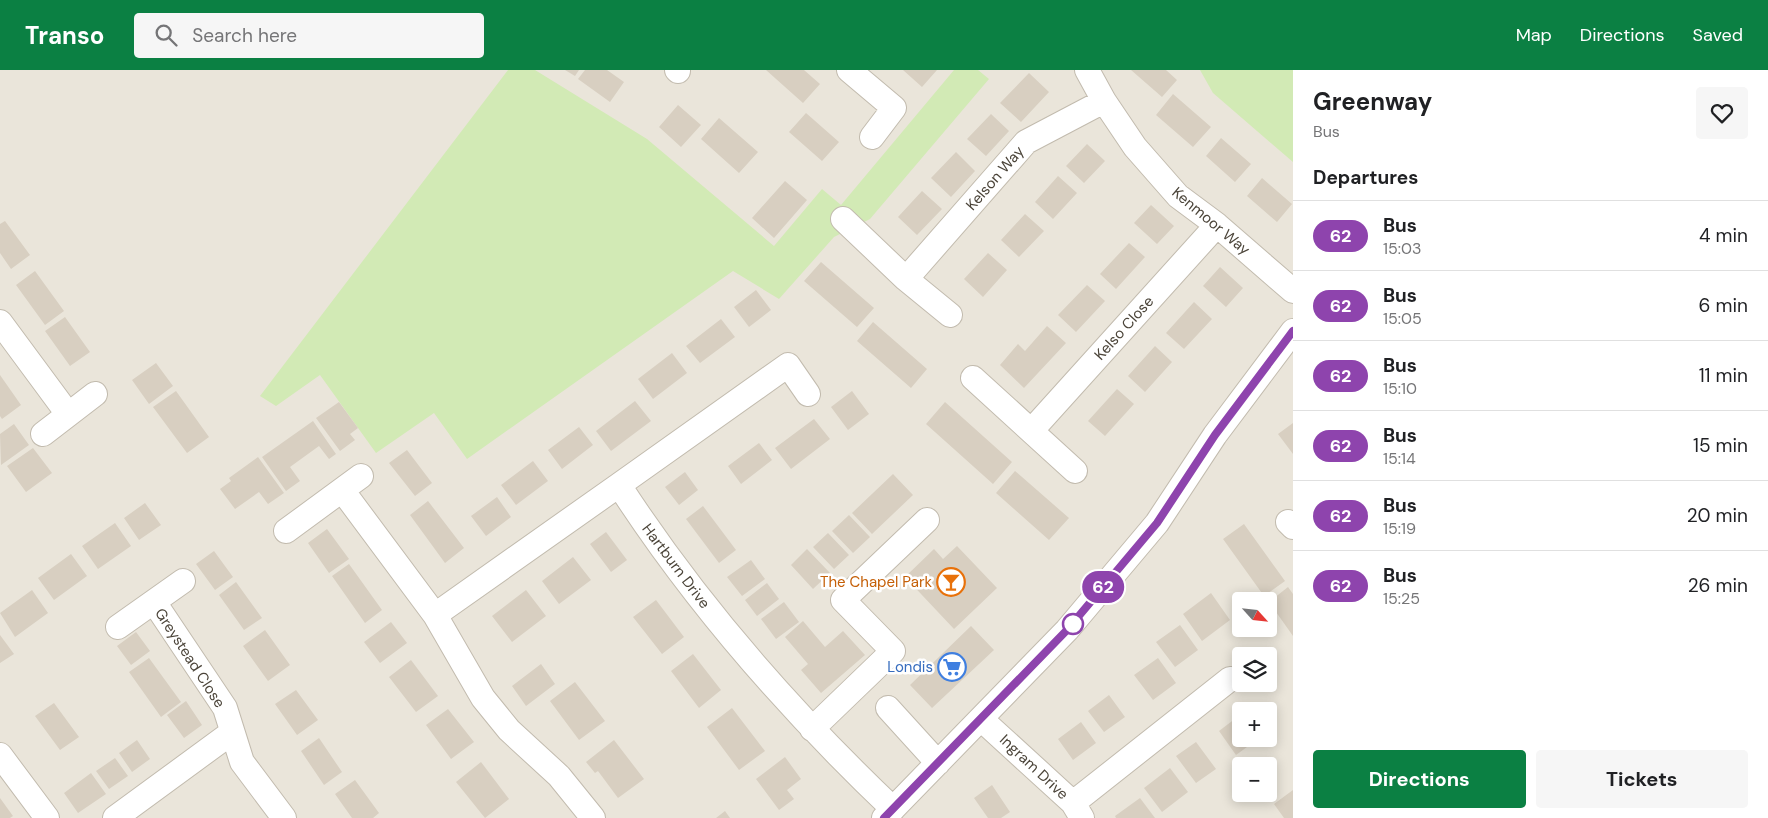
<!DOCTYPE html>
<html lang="en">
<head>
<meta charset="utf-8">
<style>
  body { margin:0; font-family:"DM Sans",sans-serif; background:#f6f6f6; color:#202124; height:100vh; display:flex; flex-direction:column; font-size:19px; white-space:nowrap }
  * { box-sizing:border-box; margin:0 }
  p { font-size:16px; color:#757577 }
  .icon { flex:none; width:28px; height:28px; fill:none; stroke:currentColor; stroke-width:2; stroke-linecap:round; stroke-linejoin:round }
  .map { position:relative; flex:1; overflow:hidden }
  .sheet { display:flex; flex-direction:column; background:#fff; width:475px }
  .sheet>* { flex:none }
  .badge { padding:0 10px; border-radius:16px; font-size:18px; line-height:32px }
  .needle { width:32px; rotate:117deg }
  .buttons { position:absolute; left:1232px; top:522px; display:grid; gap:10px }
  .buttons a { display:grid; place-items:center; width:45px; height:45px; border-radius:5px; background:#fff; box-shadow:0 2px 12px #0003; font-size:25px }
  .map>.badge { position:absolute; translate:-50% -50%; box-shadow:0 0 0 2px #fff }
  h2 { padding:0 20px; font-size:19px; line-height:45px }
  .round { display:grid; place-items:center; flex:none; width:52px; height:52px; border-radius:5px; background:#f6f6f6 }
  .headline { display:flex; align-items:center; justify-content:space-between; height:85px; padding:0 20px }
  h1 { font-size:24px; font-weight:700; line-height:38px }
  .button { display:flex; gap:10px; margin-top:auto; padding:10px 20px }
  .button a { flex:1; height:58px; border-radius:5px; background:#0b8043; color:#fff; font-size:20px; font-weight:700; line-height:58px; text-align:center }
  .button a+a { background:#f6f6f6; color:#202124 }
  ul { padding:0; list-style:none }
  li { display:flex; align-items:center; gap:15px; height:70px; padding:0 20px; border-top:1px solid #e0e0e0 }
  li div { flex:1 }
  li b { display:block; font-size:19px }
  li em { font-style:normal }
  li .badge { min-width:55px; font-weight:700; text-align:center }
  header { display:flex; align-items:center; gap:30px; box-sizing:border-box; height:70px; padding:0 25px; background:#0b8043; color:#fff }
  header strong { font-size:24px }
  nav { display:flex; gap:28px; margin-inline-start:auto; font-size:18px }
  .search { width:350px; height:45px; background:#f6f6f6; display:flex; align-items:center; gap:12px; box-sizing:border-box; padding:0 18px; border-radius:5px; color:#757577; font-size:19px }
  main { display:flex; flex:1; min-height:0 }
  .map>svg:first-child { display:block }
</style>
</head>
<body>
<header>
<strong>Transo</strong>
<div class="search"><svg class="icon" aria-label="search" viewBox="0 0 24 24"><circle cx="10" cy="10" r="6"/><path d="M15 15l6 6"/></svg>Search here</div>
<nav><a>Map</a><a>Directions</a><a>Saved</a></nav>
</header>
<main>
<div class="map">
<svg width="1293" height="748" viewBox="0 0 1293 748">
  <rect width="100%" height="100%" fill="#f6f3ec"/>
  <path fill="#eae5da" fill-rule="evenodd" d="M0,0H1293V748H0ZM1241,531H1269V559H1241ZM1241,586H1269V614H1241ZM1241,641H1269V669H1241ZM1241,696H1269V724H1241Z"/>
  <path fill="#d2eab5" d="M508,0H535L647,69L774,176L822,119L841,135L954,0H978L989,9L870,149L834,167L779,229L733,201L467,389L434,343L376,383L320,305L276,336L260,326Z
    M1200,0H1293V92L1213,23Z"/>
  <path fill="#d8cfc1" d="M565,0H579L575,6Z
    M585,0H607L624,12L610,32L578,9Z
    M766,0H804L820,14L803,33Z
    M903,0H937L922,17Z
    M1131,0H1166L1177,10L1162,27Z
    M1029,3L1049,22L1021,52L1000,33Z
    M1173,24L1211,57L1193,77L1156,45Z
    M678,35L701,55L681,77L659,57Z
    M806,43L839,72L822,91L789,62Z
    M991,44L1009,61L986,86L967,69Z
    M719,48L758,82L739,103L701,69Z
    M1221,68L1251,94L1235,112L1206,86Z
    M1087,74L1105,91L1084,113L1066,96Z
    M956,82L975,101L951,127L931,108Z
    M1058,106L1077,123L1053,149L1035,132Z
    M1262,108L1292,134L1277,152L1247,126Z
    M785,111L807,130L774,168L752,148Z
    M922,121L942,139L917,165L898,147Z
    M1151,135L1174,156L1157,174L1134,153Z
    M1025,144L1044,161L1019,187L1001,170Z
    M5,151L30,185L11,199L0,183V154Z
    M1129,173L1145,187L1116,219L1100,204Z
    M988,183L1007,200L983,227L964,209Z
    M821,192L874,238L857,257L804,211Z
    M1220,197L1243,218L1226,237L1203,216Z
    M35,201L64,241L45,255L16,215Z
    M1087,215L1105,231L1076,262L1058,245Z
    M756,220L771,240L749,257L734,237Z
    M1194,232L1212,249L1184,279L1166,263Z
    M65,247L90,282L70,296L45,261Z
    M721,249L735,267L700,293L686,276Z
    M873,252L927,299L911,318L857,271Z
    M1047,256L1066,273L1024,318L1000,295L1018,274L1025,281Z
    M1155,276L1172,292L1145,322L1128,306Z
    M672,283L687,303L653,329L638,309Z
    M156,293L173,316L149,334L132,310Z
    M0,305L21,335L2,349L0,346Z
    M1117,319L1134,334L1105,366L1088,351Z
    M176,321L209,367L187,383L153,337Z
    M852,321L869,344L848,360L831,337Z
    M635,331L651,351L611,381L596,361Z
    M339,332L358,358L350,364L355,370L340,381L316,348Z
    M945,332L1012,392L993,414L926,354Z
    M814,349L830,369L791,399L775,378Z
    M313,351L336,384L329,389L319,376L290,397L300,411L286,421L262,387Z
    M1293,353V384L1278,364Z
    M14,354L29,375L1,395L0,364Z
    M579,357L593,375L562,399L548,380Z
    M759,373L772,390L741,414L728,396Z
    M33,378L52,403L26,422L7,396Z
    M407,380L432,413L415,426L389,393Z
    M258,387L284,423L268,434L259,422L235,439L220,419L231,411L229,408Z
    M533,391L548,411L516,435L501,415Z
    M1015,401L1069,448L1049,470L996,423Z
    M685,402L698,420L679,435L665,417Z
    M893,404L913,425L872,464L852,443Z
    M497,427L511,447L486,466L471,446Z
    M428,431L464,478L445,493L410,445Z
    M145,433L161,455L139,470L124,448Z
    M703,436L736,480L719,493L686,449Z
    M849,445L870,467L853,483L832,461Z
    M115,453L131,476L98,499L82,476Z
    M1244,454L1285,511L1264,526L1223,469Z
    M327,459L349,489L329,503L308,473Z
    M606,462L627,490L611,502L590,474Z
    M828,463L849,485L834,499L813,477Z
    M957,476L997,518L954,559L905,507L934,479L943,489Z
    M807,479L830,503L813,519L791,495Z
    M214,481L233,507L215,520L196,494Z
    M71,484L87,506L54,530L38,508Z
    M573,487L591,510L559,534L542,511Z
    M751,490L765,509L742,526L727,507Z
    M349,494L382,540L365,553L332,506Z
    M236,512L262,548L244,560L219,525Z
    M767,513L779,529L757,546L745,530Z
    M1288,517L1293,524V566L1269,532Z
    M32,520L48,543L15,567L0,543Z
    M526,520L546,546L512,572L492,546Z
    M1211,523L1230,550L1202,571L1183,544Z
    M656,530L684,567L662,584L633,547Z
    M784,532L799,552L776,569L761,549Z
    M803,551L825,577L843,561L865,585L821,623L801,600L808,594L785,567Z
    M391,552L407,573L380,593L364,572Z
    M1180,555L1198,580L1175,597L1156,572Z
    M971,556L994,580L932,638L910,615Z
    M265,560L290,595L268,611L243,576Z
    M136,562L150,581L131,595L117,576Z
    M0,565L14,584L0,593Z
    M693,584L721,620L699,638L671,601Z
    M149,588L181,632L161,647L129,602Z
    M1158,588L1176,613L1153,630L1134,605Z
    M411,590L438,626L416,642L389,607Z
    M541,594L555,614L526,636L512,616Z
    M575,612L605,651L579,670L550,631Z
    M296,620L318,650L297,665L275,634Z
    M1109,625L1125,647L1104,662L1088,641Z
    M186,631L202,655L184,668L167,645Z
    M54,633L79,667L60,680L35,646Z
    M732,638L765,681L739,700L707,657Z
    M448,639L474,672L451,689L426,655Z
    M1240,645L1241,669H1258L1236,685L1219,661Z
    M1081,652L1096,673L1073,690L1058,669Z
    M319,668L342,702L324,715L301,681Z
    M137,670L150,689L132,702L119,683Z
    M614,670L644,709L618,728L598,701L595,703L586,692Z
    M1196,672L1216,699L1196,713L1176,686Z
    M785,687L801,709L787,720L794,729L779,740L756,709Z
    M115,688L128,706L109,719L96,701Z
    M481,692L509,729L485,748L456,712Z
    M1170,698L1188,722L1162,742L1144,718Z
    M91,703L106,724L78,743L64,723Z
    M355,710L379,743L373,748H352L335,724Z
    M992,715L1010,742L1001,748H988L974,728Z
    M1293,720V748H1284L1274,734Z
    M0,728L13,746L10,748H0Z
    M1140,728L1155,748H1116L1115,746Z
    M725,741L730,748H716Z"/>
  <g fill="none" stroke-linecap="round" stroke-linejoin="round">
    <defs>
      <path id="minor" d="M677,0L678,1
        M849,0L894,38L872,67
        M1087,0L1104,31L1135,77L1178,126L1217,155L1293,221
        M843,149L906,209L950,245
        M906,209L1026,72L1104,31
        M0,252L68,344
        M973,308L1075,401
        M1032,360L1217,155
        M43,364L95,324
        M619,415L788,295L808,324
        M342,420L435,545L483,628L509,660L559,706L593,748
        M1288,452L1293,457
        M286,461L361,406
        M154,532L225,638L242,692L284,748
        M435,545L619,415C696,534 790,641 893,739
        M118,557L183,511
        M888,638L938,693
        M981,649L1073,733L1082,748
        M812,659L893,581L843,530L927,450
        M0,685L47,748
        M1073,733L1230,609
        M115,748L231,663
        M884,748L1067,560L1157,453L1215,365L1293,261"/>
    </defs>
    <use href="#minor" stroke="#c2bbae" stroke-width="26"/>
    <use href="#minor" stroke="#fff" stroke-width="24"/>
  </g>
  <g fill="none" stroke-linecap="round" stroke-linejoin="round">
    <defs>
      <path id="line" d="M884,748L1067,560L1157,453L1215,365L1293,261"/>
    </defs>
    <use href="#line" stroke="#fff" stroke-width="11"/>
    <use href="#line" stroke="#8e44ad" stroke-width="8"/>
  </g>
  <defs>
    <symbol id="bar-ring" viewBox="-11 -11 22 22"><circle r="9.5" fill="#fff" stroke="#e8710a" stroke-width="1.5"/><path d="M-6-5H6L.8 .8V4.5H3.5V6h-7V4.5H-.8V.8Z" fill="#e8710a"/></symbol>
    <symbol id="supermarket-ring" viewBox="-11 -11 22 22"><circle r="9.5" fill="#fff" stroke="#3f7fe0" stroke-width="1.5"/><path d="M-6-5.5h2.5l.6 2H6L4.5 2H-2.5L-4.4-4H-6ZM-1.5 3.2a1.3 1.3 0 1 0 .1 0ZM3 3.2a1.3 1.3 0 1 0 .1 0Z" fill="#3f7fe0"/></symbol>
  </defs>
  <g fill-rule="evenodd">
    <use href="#bar-ring" x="935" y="496" width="32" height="32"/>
    <use href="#supermarket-ring" x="936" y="581" width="32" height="32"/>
  </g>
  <circle fill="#fff" stroke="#8e44ad" stroke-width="2.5" cx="1073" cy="554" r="10"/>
  <g text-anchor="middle" stroke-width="5" stroke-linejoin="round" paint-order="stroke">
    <g font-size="15" fill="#4b4439" stroke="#fff">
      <text transform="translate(995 108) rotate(-49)" y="5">Kelson Way</text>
      <text transform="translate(1211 151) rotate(40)" y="5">Kenmoor Way</text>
      <text transform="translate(1124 258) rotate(-48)" y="5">Kelso Close</text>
      <text transform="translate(676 496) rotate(53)" y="5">Hartburn Drive</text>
      <text transform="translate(190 588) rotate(57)" y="5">Greystead Close</text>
      <text transform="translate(1034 697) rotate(43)" y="5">Ingram Drive</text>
    </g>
    <g font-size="15" fill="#c56008" stroke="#fff" text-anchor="end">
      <text x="932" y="517">The Chapel Park</text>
    </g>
    <g font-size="15" fill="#366cbe" stroke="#fff" text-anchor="end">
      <text x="933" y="602">Londis</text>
    </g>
  </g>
</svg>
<div class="buttons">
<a><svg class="needle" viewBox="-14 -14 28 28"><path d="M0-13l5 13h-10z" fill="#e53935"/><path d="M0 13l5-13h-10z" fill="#757577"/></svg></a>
<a><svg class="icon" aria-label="layers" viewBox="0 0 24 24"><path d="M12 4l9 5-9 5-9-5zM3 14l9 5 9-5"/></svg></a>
<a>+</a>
<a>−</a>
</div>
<b class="badge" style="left:1103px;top:517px;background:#8e44ad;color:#fff">62</b>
</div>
<section class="sheet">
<div class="headline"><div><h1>Greenway</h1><p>Bus</p></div><a class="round"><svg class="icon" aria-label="heart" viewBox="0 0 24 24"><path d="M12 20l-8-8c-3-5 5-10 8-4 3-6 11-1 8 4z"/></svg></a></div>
<h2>Departures</h2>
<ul>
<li><span class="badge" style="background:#8e44ad;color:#fff">62</span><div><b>Bus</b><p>15:03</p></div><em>4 min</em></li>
<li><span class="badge" style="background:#8e44ad;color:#fff">62</span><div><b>Bus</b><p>15:05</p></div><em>6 min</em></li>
<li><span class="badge" style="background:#8e44ad;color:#fff">62</span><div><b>Bus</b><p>15:10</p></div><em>11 min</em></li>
<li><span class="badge" style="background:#8e44ad;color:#fff">62</span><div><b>Bus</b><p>15:14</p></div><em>15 min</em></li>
<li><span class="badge" style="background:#8e44ad;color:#fff">62</span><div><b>Bus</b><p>15:19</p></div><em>20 min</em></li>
<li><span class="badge" style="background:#8e44ad;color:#fff">62</span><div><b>Bus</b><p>15:25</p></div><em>26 min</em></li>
</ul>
<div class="button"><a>Directions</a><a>Tickets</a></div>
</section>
</main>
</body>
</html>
